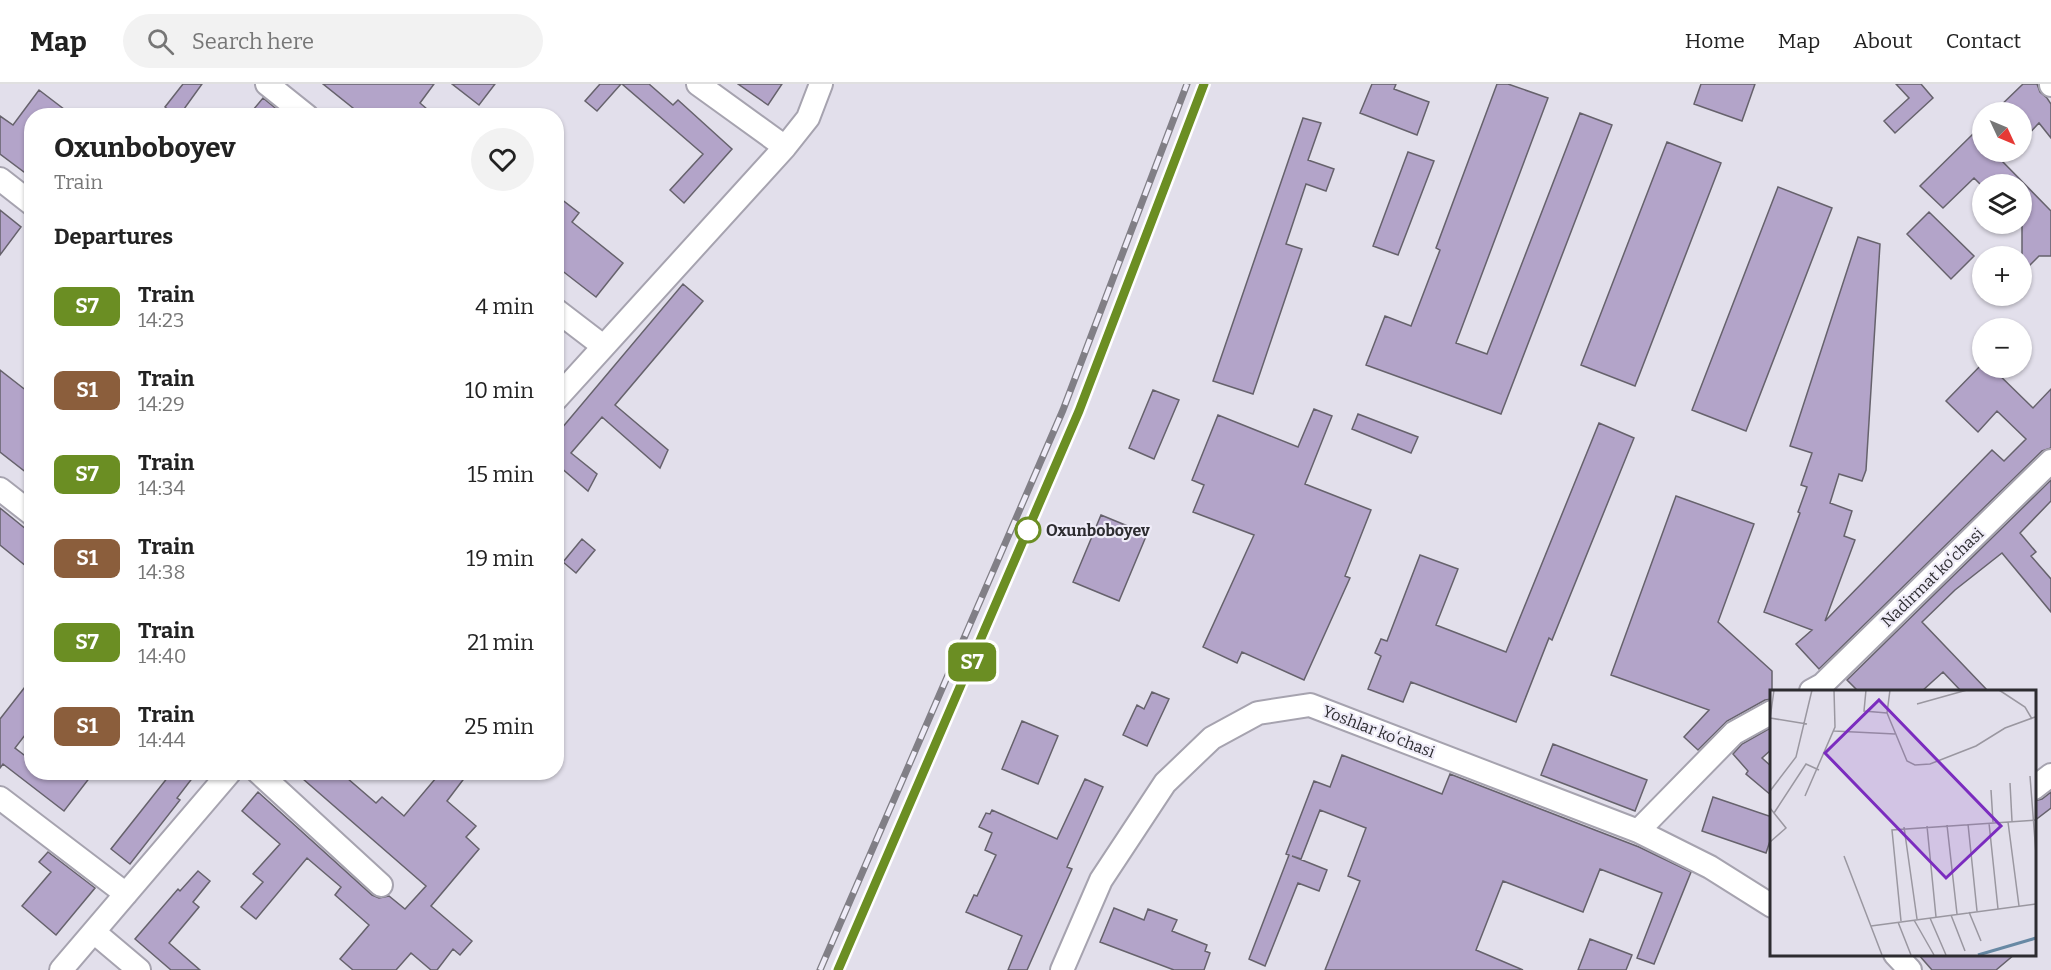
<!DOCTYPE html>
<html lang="en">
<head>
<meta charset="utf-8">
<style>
  body { margin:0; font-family:Bitter,serif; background:#f2f2f2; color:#222; height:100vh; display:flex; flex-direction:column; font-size:22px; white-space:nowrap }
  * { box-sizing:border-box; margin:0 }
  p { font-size:20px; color:#767676 }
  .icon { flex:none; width:33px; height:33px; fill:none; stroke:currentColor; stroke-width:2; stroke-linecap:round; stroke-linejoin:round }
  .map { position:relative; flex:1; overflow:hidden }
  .panel { position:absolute; left:24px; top:24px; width:540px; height:672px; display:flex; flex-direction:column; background:#fff; border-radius:24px; box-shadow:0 2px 4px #0004 }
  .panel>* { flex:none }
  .badge { padding:0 12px; border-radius:9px; font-size:21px; line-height:39px }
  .needle { width:39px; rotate:134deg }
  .tools { position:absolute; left:1972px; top:18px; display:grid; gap:12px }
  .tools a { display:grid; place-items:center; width:60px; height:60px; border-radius:50%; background:#fff; box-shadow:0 2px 4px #0004; font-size:30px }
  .map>.badge { position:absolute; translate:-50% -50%; box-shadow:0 0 0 3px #fff }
  h2 { padding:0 30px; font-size:22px; line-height:54px }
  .round { display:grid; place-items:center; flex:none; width:63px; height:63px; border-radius:32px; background:#f2f2f2 }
  .head { display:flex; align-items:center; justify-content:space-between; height:102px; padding:0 30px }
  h1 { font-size:28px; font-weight:700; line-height:45px }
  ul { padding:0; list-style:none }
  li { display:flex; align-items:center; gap:18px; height:84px; padding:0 30px }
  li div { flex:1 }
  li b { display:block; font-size:22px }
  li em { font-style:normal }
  li .badge { min-width:66px; font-weight:700; text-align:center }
  header { display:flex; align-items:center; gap:36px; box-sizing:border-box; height:84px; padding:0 30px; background:#fff; border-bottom:2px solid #e0e0e0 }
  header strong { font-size:28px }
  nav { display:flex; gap:33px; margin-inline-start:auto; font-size:21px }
  .search { width:420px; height:54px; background:#f2f2f2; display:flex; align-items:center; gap:15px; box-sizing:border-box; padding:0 21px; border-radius:33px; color:#767676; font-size:22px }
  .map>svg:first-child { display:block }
</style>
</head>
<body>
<header>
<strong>Map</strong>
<div class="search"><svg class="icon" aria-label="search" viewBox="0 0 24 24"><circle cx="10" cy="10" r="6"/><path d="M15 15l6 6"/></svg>Search here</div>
<nav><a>Home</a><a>Map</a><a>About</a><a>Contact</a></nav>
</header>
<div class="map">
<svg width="2051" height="886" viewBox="0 0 2051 886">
  <rect width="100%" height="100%" fill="#e2dfeb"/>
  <path fill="#b3a4c9" stroke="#66626c" stroke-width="1.5" d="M183,0H202L179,32H176L165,23Z
    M323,0H434L420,19L435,32H363Z
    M452,0H495L479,21Z
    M600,0H621L597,27L585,17Z
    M622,0H649L673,21L678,16L732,65L684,119L670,106L703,70Z
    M738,0H782L768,21Z
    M1372,0H1396L1394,5L1429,18L1417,51L1360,29Z
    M1497,0H1508L1548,14L1456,259L1487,270L1580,29L1612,41L1501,330L1366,281L1385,232L1411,242L1440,166L1436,164Z
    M1701,0H1755L1742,37L1694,20Z
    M1896,0H1921L1933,14L1895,49L1884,37L1909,14Z
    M2023,0H2037L2040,8L2047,14L2051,20V54L2039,39L2022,57V28H1994Z
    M39,6L73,32H32V94L0,70V32L13,41Z
    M263,14L285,32H248Z
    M1303,34L1321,39L1308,76L1334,85L1326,107L1306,100L1286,160L1302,165L1253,310L1213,297Z
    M1974,49L1983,58V68H2011L2002,77L2051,127V172H2039L2022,189V100H1980L1974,94L1943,124L1920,102Z
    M1667,58L1721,79L1635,302L1581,281Z
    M1408,68L1434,77L1398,171L1373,162Z
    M1778,103L1832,124L1746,347L1692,326Z
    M556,111L579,129L572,138L623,179L596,213L556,182Z
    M0,126L21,143L0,171Z
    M1929,128L1974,172L1951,195L1907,150Z
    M1858,153L1880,160L1866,386L1862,397L1839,390L1830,419L1852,427L1844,452L1855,456L1825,537L1992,366L2004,377L2026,355L1997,327L1978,348L1946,317L1983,279V284H1992L2033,324L2051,305V364L2042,367L1819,585L1796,560L1812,546L1764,528L1800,429L1798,428L1807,403L1801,401L1812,369L1790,362Z
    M683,200L703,217L615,321L668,366L660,384L602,333L571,369L597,390L588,407L560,383L556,387V351Z
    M0,286L32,311V393L0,368Z
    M1153,306L1179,316L1154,375L1129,364Z
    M1314,325L1332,332L1305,400L1371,426L1345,492L1350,494L1304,596L1242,568L1237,579L1203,563L1254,451L1193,428L1204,401L1192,396L1218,331L1298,363Z
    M1358,330L1418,353L1411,369L1352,345Z
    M1599,339L1634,354L1552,556L1549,554L1516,638L1411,598L1403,618L1368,605L1381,572L1375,569L1381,555L1387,557L1420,471L1458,485L1436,541L1506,568Z
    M2051,396V417L2020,449L2036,468L2031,472L2051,495V528L2002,469L1955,506L1922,538L1988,607H1961L1943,588L1922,607H1858L1847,596Z
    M1676,412L1754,440L1718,538L1772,587V615L1765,616L1727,637L1698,666L1684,653L1709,626L1611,591Z
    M0,424L32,450V487L0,461Z
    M1101,431L1147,450L1119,517L1073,498Z
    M582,455L595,466L576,489L563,478Z
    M32,594V642L15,664L32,677V688H94L64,727L3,680L0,684V635Z
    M1152,608L1169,615L1147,662L1123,651L1137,621L1144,625Z
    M1022,637L1058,652L1038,700L1002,685Z
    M1772,643V665L1762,674L1772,683V712L1746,690L1748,687L1733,670L1742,660Z
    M1553,660L1647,696L1635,727L1541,691Z
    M1342,671L1442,710L1450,690L1639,763L1691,788L1654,880L1637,874L1662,809L1600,785L1583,828L1503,797L1476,866L1523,886H1325L1360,797L1348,792L1366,744L1320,726L1301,775L1292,772L1327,786L1319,807L1298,799L1265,882L1249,875L1289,771L1286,770L1314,697L1330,703Z
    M172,688H197L177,714L180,716L130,780L111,765Z
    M295,688H340L376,719L382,713L404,732L441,688H469L447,717L476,742L466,753L479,765L431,822L472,857L460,871L453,865L437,886H431L411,869L396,886H353L340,875L369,841L335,811L341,803L307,774L256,835L241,823L263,798L253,790L280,760L242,727L258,708L372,811L379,814L389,812L405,825L426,802Z
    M1085,695L1103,703L1067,783L1072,785L1027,886H1008L1022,852L966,828L974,811L977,812L996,771L985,766L992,749L979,743L986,729L990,730L992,726L1057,755Z
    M2051,708V724L2034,737V717L2042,715Z
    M1713,713L1772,733V751L1766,769L1702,747Z
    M48,768L95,804L56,851L22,822L51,788L39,778Z
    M198,787L210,797L193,818L199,823L169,859L200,886H171L135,855L178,805L180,807Z
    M1114,824L1144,836L1148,825L1177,836L1172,847L1207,861L1205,867L1210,869L1204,886H1174L1100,858Z
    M1590,855L1632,871L1626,886H1578Z
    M1918,870H2015L1996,886H1932Z"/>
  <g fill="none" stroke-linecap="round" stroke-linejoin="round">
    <defs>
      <path id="minor" d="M267,0L307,32
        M698,0L785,63
        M2051,0V1
        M0,95L32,120
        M556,226L603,262
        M556,315L785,63L808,34L821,0
        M0,405L32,430
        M1811,607L1822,601L2051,377
        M258,688L381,801
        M2034,704L2051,691
        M0,714L126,810
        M1638,747L1734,649L1772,628
        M94,848L139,886
        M1895,870L1910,886
        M61,886L230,688
        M1062,886L1101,796L1165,699L1212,654L1258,629L1310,621L1638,747L1710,783L1772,822"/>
    </defs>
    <use href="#minor" stroke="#a6a3af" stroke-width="26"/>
    <use href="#minor" stroke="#fff" stroke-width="22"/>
    <defs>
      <path id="rail" d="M820,886L1063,326L1187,0
        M838,886L1079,327L1204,0"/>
    </defs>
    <use href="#rail" stroke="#817f86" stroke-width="7"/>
    <use href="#rail" stroke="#efecf8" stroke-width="4.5" stroke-dasharray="14" stroke-linecap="butt"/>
  </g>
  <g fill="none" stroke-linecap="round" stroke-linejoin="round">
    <defs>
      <path id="line" d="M838,886L1079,327L1204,0"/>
    </defs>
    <use href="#line" stroke="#fff" stroke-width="14"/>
    <use href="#line" stroke="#6b8e23" stroke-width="9"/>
  </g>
  <circle fill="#fff" stroke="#6b8e23" stroke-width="3" cx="1028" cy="446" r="12"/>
  <g text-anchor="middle" stroke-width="4.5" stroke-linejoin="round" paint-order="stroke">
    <g font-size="16" font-weight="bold" fill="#2d2c30" stroke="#efecf8" text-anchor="start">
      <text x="1046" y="452">Oxunboboyev</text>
    </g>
    <g font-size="16" fill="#2d2c30" stroke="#efecf8">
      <text transform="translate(1932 493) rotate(-44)" y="6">Nadirmat koʻchasi</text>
      <text transform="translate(1379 647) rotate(21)" y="6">Yoshlar koʻchasi</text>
    </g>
  </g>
  <g transform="translate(1770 606)">
    <rect width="266" height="266" fill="#e2dfeb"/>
    <path fill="none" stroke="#6889a4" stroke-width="3" d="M208,265L266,248"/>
    <path fill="none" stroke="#9a97a0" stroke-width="1.5" d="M96,0L94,21L117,23M120,0L117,23L137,71L145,75L160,74L206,56L235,38L265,27M229,0L255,17L262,29M147,14L197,0M0,28L37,34M0,29L4,0M64,41L125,44M260,86L266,164M240,93L242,131M221,100L223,132M0,101L26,67L42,0M35,106L65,37L64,0M0,118L16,138L0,152M4,123L36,74L49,80M238,132L249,216M219,133L228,219M198,134L207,221M177,135L187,224M157,136L166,227M134,137L147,229M74,166L112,265M199,222L211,251M181,225L195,261M160,228L176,265M144,230L164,265M131,231L122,140L266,130M128,232L141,265M101,236L266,214"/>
    <path fill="#7b2cbf" fill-opacity="0.15" stroke="#7b2cbf" stroke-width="3" d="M109,10L231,136L176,188L55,63Z"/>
    <rect width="266" height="266" fill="none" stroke="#2d2c30" stroke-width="3"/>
  </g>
</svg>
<div class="tools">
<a><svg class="needle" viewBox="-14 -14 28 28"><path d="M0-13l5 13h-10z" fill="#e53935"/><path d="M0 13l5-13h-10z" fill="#767676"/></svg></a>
<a><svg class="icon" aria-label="layers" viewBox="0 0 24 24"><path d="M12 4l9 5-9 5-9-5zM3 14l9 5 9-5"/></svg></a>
<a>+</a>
<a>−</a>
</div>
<b class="badge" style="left:972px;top:578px;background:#6b8e23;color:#fff">S7</b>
<section class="panel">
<div class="head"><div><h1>Oxunboboyev</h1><p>Train</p></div><a class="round"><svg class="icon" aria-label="heart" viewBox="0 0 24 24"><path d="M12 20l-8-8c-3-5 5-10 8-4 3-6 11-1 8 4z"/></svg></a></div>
<h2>Departures</h2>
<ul>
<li><span class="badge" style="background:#6b8e23;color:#fff">S7</span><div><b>Train</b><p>14:23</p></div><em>4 min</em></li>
<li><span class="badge" style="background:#8b5e3c;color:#fff">S1</span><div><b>Train</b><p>14:29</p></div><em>10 min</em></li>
<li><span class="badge" style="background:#6b8e23;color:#fff">S7</span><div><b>Train</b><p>14:34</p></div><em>15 min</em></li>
<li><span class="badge" style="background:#8b5e3c;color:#fff">S1</span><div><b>Train</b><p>14:38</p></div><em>19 min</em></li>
<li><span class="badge" style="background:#6b8e23;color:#fff">S7</span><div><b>Train</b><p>14:40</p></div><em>21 min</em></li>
<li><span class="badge" style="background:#8b5e3c;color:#fff">S1</span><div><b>Train</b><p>14:44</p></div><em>25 min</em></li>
</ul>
</section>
</div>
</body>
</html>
